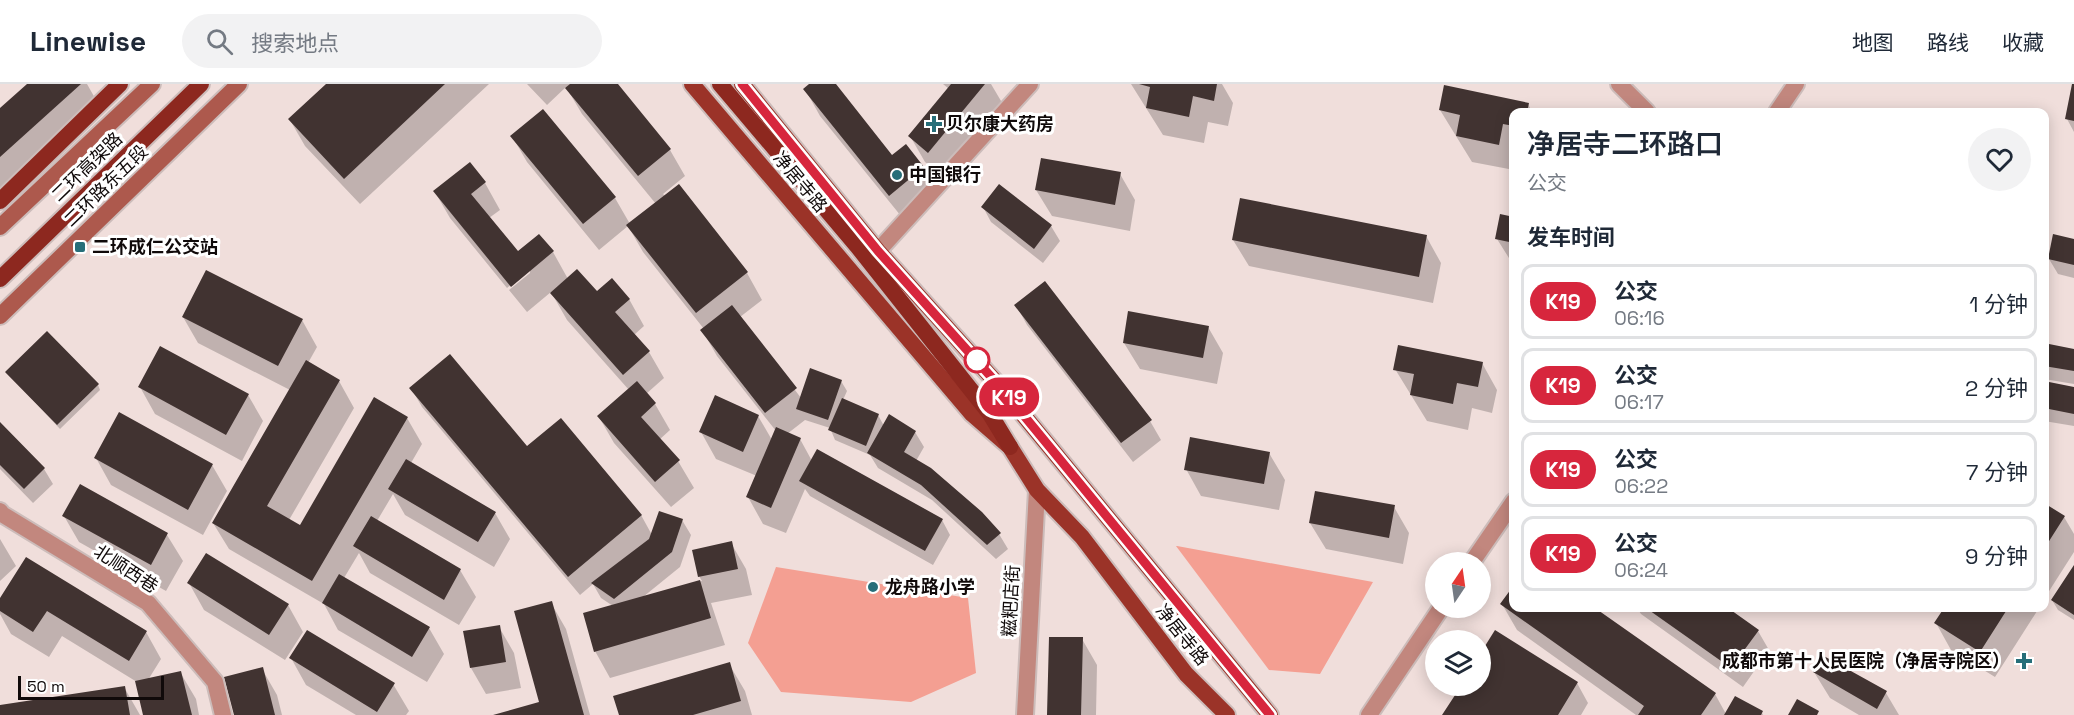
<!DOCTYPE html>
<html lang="zh">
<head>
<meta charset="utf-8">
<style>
  body { margin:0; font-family:"Space Grotesk","Noto Sans SC",sans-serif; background:#f2f2f3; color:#1f2937; height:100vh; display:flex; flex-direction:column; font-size:22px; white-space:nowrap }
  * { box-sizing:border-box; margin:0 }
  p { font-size:20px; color:#747a83 }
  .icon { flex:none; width:33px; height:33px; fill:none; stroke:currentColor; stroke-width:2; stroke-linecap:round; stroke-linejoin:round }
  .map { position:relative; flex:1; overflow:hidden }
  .panel { position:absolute; left:1509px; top:24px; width:540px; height:504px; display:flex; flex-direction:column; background:#fff; border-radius:12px; box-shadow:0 3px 15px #0003 }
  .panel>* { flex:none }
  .badge { padding:0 12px; border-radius:20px; font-size:21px; line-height:39px }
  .needle { width:39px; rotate:13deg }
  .tools { position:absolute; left:1425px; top:468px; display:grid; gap:12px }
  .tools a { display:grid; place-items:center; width:66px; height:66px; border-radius:50%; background:#fff; box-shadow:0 3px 15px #0003; font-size:30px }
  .scale { position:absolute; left:18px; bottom:15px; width:146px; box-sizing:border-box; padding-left:6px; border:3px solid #100a0a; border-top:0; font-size:16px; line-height:21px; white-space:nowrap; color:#100a0a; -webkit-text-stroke:4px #fff; paint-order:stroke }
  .map>.badge { position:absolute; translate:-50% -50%; box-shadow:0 0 0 3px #fff }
  h2 { padding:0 18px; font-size:22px; line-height:54px }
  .round { display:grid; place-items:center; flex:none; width:63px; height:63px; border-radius:32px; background:#f2f2f3 }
  .overview { display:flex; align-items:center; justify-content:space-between; height:102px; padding:0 18px }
  h1 { font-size:28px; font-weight:600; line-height:45px }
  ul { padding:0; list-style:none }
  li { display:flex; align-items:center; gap:18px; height:75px; margin:0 12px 9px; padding:0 6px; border:3px solid #e0e1e3; border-radius:12px }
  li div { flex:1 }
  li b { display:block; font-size:22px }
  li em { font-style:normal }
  li .badge { min-width:66px; font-weight:700; text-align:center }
  header { display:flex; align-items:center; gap:36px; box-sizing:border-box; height:84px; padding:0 30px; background:#fff; border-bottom:2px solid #e0e1e3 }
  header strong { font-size:28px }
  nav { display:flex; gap:33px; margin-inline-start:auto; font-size:21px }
  .search { width:420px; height:54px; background:#f2f2f3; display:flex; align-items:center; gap:15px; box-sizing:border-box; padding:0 21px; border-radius:33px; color:#747a83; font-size:22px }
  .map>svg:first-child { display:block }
</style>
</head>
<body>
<header>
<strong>Linewise</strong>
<div class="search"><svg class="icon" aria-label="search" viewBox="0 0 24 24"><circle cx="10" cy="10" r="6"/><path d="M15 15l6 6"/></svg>搜索地点</div>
<nav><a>地图</a><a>路线</a><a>收藏</a></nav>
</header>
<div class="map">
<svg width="2074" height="631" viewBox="0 0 2074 631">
  <rect width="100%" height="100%" fill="#f0dedb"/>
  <path fill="#f49f92" d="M1176,462H1177L1373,498L1320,590L1269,586Z
    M776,483L968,514L976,589L911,618L781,608L748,559Z"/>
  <path fill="#0003" d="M29,0H87L100,23L0,113V26Z
    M329,0H489L360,120L305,62L290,36Z
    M527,0H616L670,66L685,92L663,110L665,112L678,102L747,189L762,216L740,233L801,314L841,297L847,307L843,316L878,331L884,342L915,348L924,363L916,377L999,450L1008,465L996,475L932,416L878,384L870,371L835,356L830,344L805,336L787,350L800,355L812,377L942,436L950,451L933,481L810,412L805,405L786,449L763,440L748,413L757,392L716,375L701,348L758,332L772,356L776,347L717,272L702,246L704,245L643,168L628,142L599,166L527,78L512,52L615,114L630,140L656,120L582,30L566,3L547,21Z
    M812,0H834L892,73L905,62L923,84L938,110L905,137L820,32L805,5Z
    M943,0H991L1004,22L944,94L925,78L910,52L949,5Z
    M1131,0H1222L1233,19L1228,42L1208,38L1204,59L1163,51Z
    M2074,0V48L2067,35Z
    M1528,20L1532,28H1514V86L1472,78L1440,26Z
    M469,80L485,99L500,126L489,134L518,169L539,152L553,168L568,195L597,209L629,215L644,242L634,251L649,268L664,294L646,310L655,320L670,346L659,356L678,377L694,404L671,423L614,359L599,333L629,306L567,236L551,208L527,228L509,206L530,189V185L507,204L450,134L435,108Z
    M1120,90L1135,116L1130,147L1052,132L1036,106Z
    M983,123L1051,142L1060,157L1043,179L991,138Z
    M1514,134V182L1497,155Z
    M1426,152L1441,179L1433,219L1249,182L1233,156Z
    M2074,156V194L2058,190L2049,175Z
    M1016,221L1150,337L1161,356L1133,378L1027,241Z
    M183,233L302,236L317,263L308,279L339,297L354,324L289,436L300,443L407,334L422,360L411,379L495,429L510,455L494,483L405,431L393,410L377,437L460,486L476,513L459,541L370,489L359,469L344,494L429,544L444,570L427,598L338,546L324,520L229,465L213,439L290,306L198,259Z
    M1208,243L1223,269L1217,300L1140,285L1124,259Z
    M2044,261L2074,266V300L2044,295Z
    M1482,279L1497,306L1492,329L1472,324L1468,346L1427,337L1395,285Z
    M7,288L98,301L100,306L60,345Z
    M2044,299L2074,305V342L2044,337Z
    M140,303L248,311L263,337L242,377L155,330Z
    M411,304L527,364L641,431L652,451L682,436L691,451L680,483L643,513L702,497L699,492L731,459L746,485L752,511L711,519L725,561L610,594L595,567L613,522L601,514L593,500L580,511L422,323Z
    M0,340L44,385L53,400L33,419L0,385Z
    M1269,369L1285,396L1279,426L1201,412L1186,385Z
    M96,374L212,381L227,407L203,451L111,401Z
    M81,402L167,451L183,477L166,507L79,458L64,432Z
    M2044,421L2064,433L2074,450V468L2044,515Z
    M1394,423L1409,449L1403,480L1326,465L1310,439Z
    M0,455L16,482L0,497Z
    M26,475L146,548L161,575L148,596L180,588L196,615L199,631H145L137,598L62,552L49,573L11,550L0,530V517Z
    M2074,483V536L2058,526L2052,516Z
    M189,499L288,521L303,548L285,576L204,526Z
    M551,519L566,545L590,631H496L541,619Z
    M1502,520L1514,524H1592L1715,610L1726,630L1762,629L1763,631H1636L1517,546Z
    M1637,524H1726L1758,547L1769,566L1743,603L1641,530Z
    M1946,524H2039L1995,593L1951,566L1936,539Z
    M499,543L514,569L521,604L486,610L471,584Z
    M1082,555L1097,581L1096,631H1049Z
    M291,574L393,600L409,627L406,631H356L306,601Z
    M729,580L745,607L752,631H620Z
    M262,585L277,611L282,631H235Z
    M1814,588L1886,609L1899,631H1859L1830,614Z
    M1577,599L1588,619L1581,631H1444L1462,602Z
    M124,603L140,631H0V622Z"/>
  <path fill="#413331" d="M27,0H81L0,73V24Z
    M326,0H445L344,95L288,35Z
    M570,0H618L671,65L638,92L565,4Z
    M809,0H836L892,71L906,60L924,83L889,112L803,5Z
    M951,0H985L928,69L908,52Z
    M1139,0H1217L1214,17L1193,12L1189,33L1146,24L1150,3Z
    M2072,0H2074V37L2065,35Z
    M1444,1L1529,19L1527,28H1514V42L1503,40L1499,61L1456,52L1460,31L1439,26Z
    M543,25L616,113L583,140L510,52Z
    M1041,74L1121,88L1115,121L1035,106Z
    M470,78L486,98L471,110L518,167L539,150L554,167L511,203L433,107Z
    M679,100L748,188L696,229L626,141Z
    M999,100L1052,141L1034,165L981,123Z
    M1240,114L1427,151L1419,193L1232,156Z
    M1500,130L1514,133V159L1495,155Z
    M2053,150L2074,155V181L2048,175Z
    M577,185L597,207L612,194L630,215L615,228L650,267L623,291L550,209Z
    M206,186L303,235L278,282L182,233Z
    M1045,197L1152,336L1121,359L1014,221Z
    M732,221L797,304L765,329L700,246Z
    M1128,227L1209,242L1203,274L1123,259Z
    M47,247L99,300L57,341L5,288Z
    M2044,259L2074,265V287L2044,282Z
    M1398,261L1483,278L1478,303L1457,299L1453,320L1410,311L1414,290L1393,286Z
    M160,262L249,310L226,351L138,303Z
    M450,270L527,362L561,334L642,431L568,493L409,304Z
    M306,276L340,296L267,422L300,441L374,313L408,333L312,497L212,439Z
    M810,284L842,296L828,336L796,325Z
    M637,297L656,319L641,333L680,376L655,398L597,332Z
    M2044,297L2074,303V330L2044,324Z
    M715,311L759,331L743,368L699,348Z
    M842,314L879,330L866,362L828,346Z
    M119,328L213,380L188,426L94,374Z
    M889,330L916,347L904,368L931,384L982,428L1001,449L987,461L921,401L867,369Z
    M0,338L45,384L24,405L0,381Z
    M776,343L801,354L771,424L746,413Z
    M1190,353L1270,368L1264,400L1184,386Z
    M817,365L943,435L925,467L799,397Z
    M406,375L496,428L478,458L388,405Z
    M80,400L168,449L151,481L62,432Z
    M1315,407L1395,421L1389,454L1309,439Z
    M2044,419L2065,432L2044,465Z
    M659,427L683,435L672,468L614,515L591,499L649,455Z
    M371,432L461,485L444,516L353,462Z
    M732,457L738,485L698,493L692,466Z
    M206,469L289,520L269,551L187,499Z
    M26,473L147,547L129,577L47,527L33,548L0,527V514Z
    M2074,481V531L2051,516Z
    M339,490L430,543L412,573L322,519Z
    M700,496L711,534L594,568L583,529Z
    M1514,501V524H1595L1716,609L1701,631H1638L1644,622L1500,520Z
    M552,517L584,631H493L539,618L514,527Z
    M1646,524H1728L1759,546L1731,584Z
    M1944,524H2008L1980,568L1934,539Z
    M500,541L506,578L470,584L463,547Z
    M307,546L395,599L377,628L289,574Z
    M1495,546L1578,598L1558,631H1442L1461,602H1480V570Z
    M1049,553H1083L1081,631H1047Z
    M1822,571L1887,607L1877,625L1813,588Z
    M730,578L741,617L693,631H619L613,612Z
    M263,583L275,631H234L224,593Z
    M181,587L192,631H143L135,597Z
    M125,602L130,631H0V621Z
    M1735,612L1763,627L1761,631H1724Z
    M1797,615L1819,627L1817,631H1788Z"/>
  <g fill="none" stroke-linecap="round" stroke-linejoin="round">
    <defs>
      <path id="minor" d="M1619,0L1647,28
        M1777,28L1796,0
        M878,167L1030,0
        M0,427L2,430L148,519L215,598L223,631
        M1472,478L1514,417
        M1025,631L1037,406
        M1369,631L1441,524"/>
      <path id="secondary" d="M0,143L152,0
        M0,232L239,0"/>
      <path id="primary" d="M692,0L972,330L1010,363L1037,406L1082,453L1186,590L1227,631
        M742,0L878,167L1002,305L1270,631"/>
      <path id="trunk" d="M720,0L857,162L990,330L1010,363
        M0,117L120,0
        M0,195L201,0"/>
    </defs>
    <use href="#minor" stroke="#ccbcba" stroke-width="20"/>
    <use href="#secondary" stroke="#ccbcba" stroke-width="20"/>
    <use href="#primary" stroke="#ccbcba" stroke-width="20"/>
    <use href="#trunk" stroke="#ccbcba" stroke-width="20"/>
    <use href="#minor" stroke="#c2877e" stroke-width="16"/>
    <use href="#secondary" stroke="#ad594d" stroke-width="16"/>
    <use href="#primary" stroke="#9b3328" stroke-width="16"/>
    <use href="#trunk" stroke="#8d281f" stroke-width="16"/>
  </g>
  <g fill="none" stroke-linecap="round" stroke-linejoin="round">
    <defs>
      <path id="line" d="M742,0L878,167L1002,305L1270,631"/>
    </defs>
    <use href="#line" stroke="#fff" stroke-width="14"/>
    <use href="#line" stroke="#d7263d" stroke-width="9"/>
  </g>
  <g fill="#266e79" stroke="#fff" stroke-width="2">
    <path d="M931 31h6v6h6v6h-6v6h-6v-6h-6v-6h6z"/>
    <circle cx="897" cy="91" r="6"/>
    <rect x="74" y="157" width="12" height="12" rx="3"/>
    <circle cx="873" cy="503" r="6"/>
    <path d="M2021 568h6v6h6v6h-6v6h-6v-6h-6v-6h6z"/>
  </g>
  <circle fill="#fff" stroke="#d7263d" stroke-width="3" cx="977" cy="276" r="12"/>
  <g text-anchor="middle" stroke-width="6" stroke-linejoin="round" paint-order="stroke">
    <g font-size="18" font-weight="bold" fill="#100a0a" stroke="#fff" text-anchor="start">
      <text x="946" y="46">贝尔康大药房</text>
      <text x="909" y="97">中国银行</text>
      <text x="92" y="169">二环成仁公交站</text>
      <text x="885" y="509">龙舟路小学</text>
      <text x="2010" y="583" text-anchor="end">成都市第十人民医院（净居寺院区）</text>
    </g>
    <g font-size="18" fill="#100a0a" stroke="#fff">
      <text transform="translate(87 83) rotate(-44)" y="6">二环高架路</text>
      <text transform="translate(800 98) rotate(50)" y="6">净居寺路</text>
      <text transform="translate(106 102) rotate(-44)" y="6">二环路东五段</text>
      <text transform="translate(126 485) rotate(33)" y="6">北顺西巷</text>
      <text transform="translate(1011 517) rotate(-87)" y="6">糍粑店街</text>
      <text transform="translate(1182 551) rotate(51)" y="6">净居寺路</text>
    </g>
  </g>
</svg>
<div class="tools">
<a><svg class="needle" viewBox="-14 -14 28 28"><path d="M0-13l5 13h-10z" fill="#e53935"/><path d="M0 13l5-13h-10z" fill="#747a83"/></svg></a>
<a><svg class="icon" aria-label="layers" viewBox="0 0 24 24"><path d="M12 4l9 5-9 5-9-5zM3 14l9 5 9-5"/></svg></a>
</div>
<div class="scale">50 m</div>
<b class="badge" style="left:1009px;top:313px;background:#d7263d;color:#fff">K19</b>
<section class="panel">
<div class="overview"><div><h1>净居寺二环路口</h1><p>公交</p></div><a class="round"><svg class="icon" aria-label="heart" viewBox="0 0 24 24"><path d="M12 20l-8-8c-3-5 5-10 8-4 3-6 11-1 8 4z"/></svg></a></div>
<h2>发车时间</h2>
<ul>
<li><span class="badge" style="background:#d7263d;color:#fff">K19</span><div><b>公交</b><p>06:16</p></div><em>1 分钟</em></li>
<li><span class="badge" style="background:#d7263d;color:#fff">K19</span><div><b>公交</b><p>06:17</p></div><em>2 分钟</em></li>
<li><span class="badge" style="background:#d7263d;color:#fff">K19</span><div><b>公交</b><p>06:22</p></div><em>7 分钟</em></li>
<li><span class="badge" style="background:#d7263d;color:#fff">K19</span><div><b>公交</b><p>06:24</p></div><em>9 分钟</em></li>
</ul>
</section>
</div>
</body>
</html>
